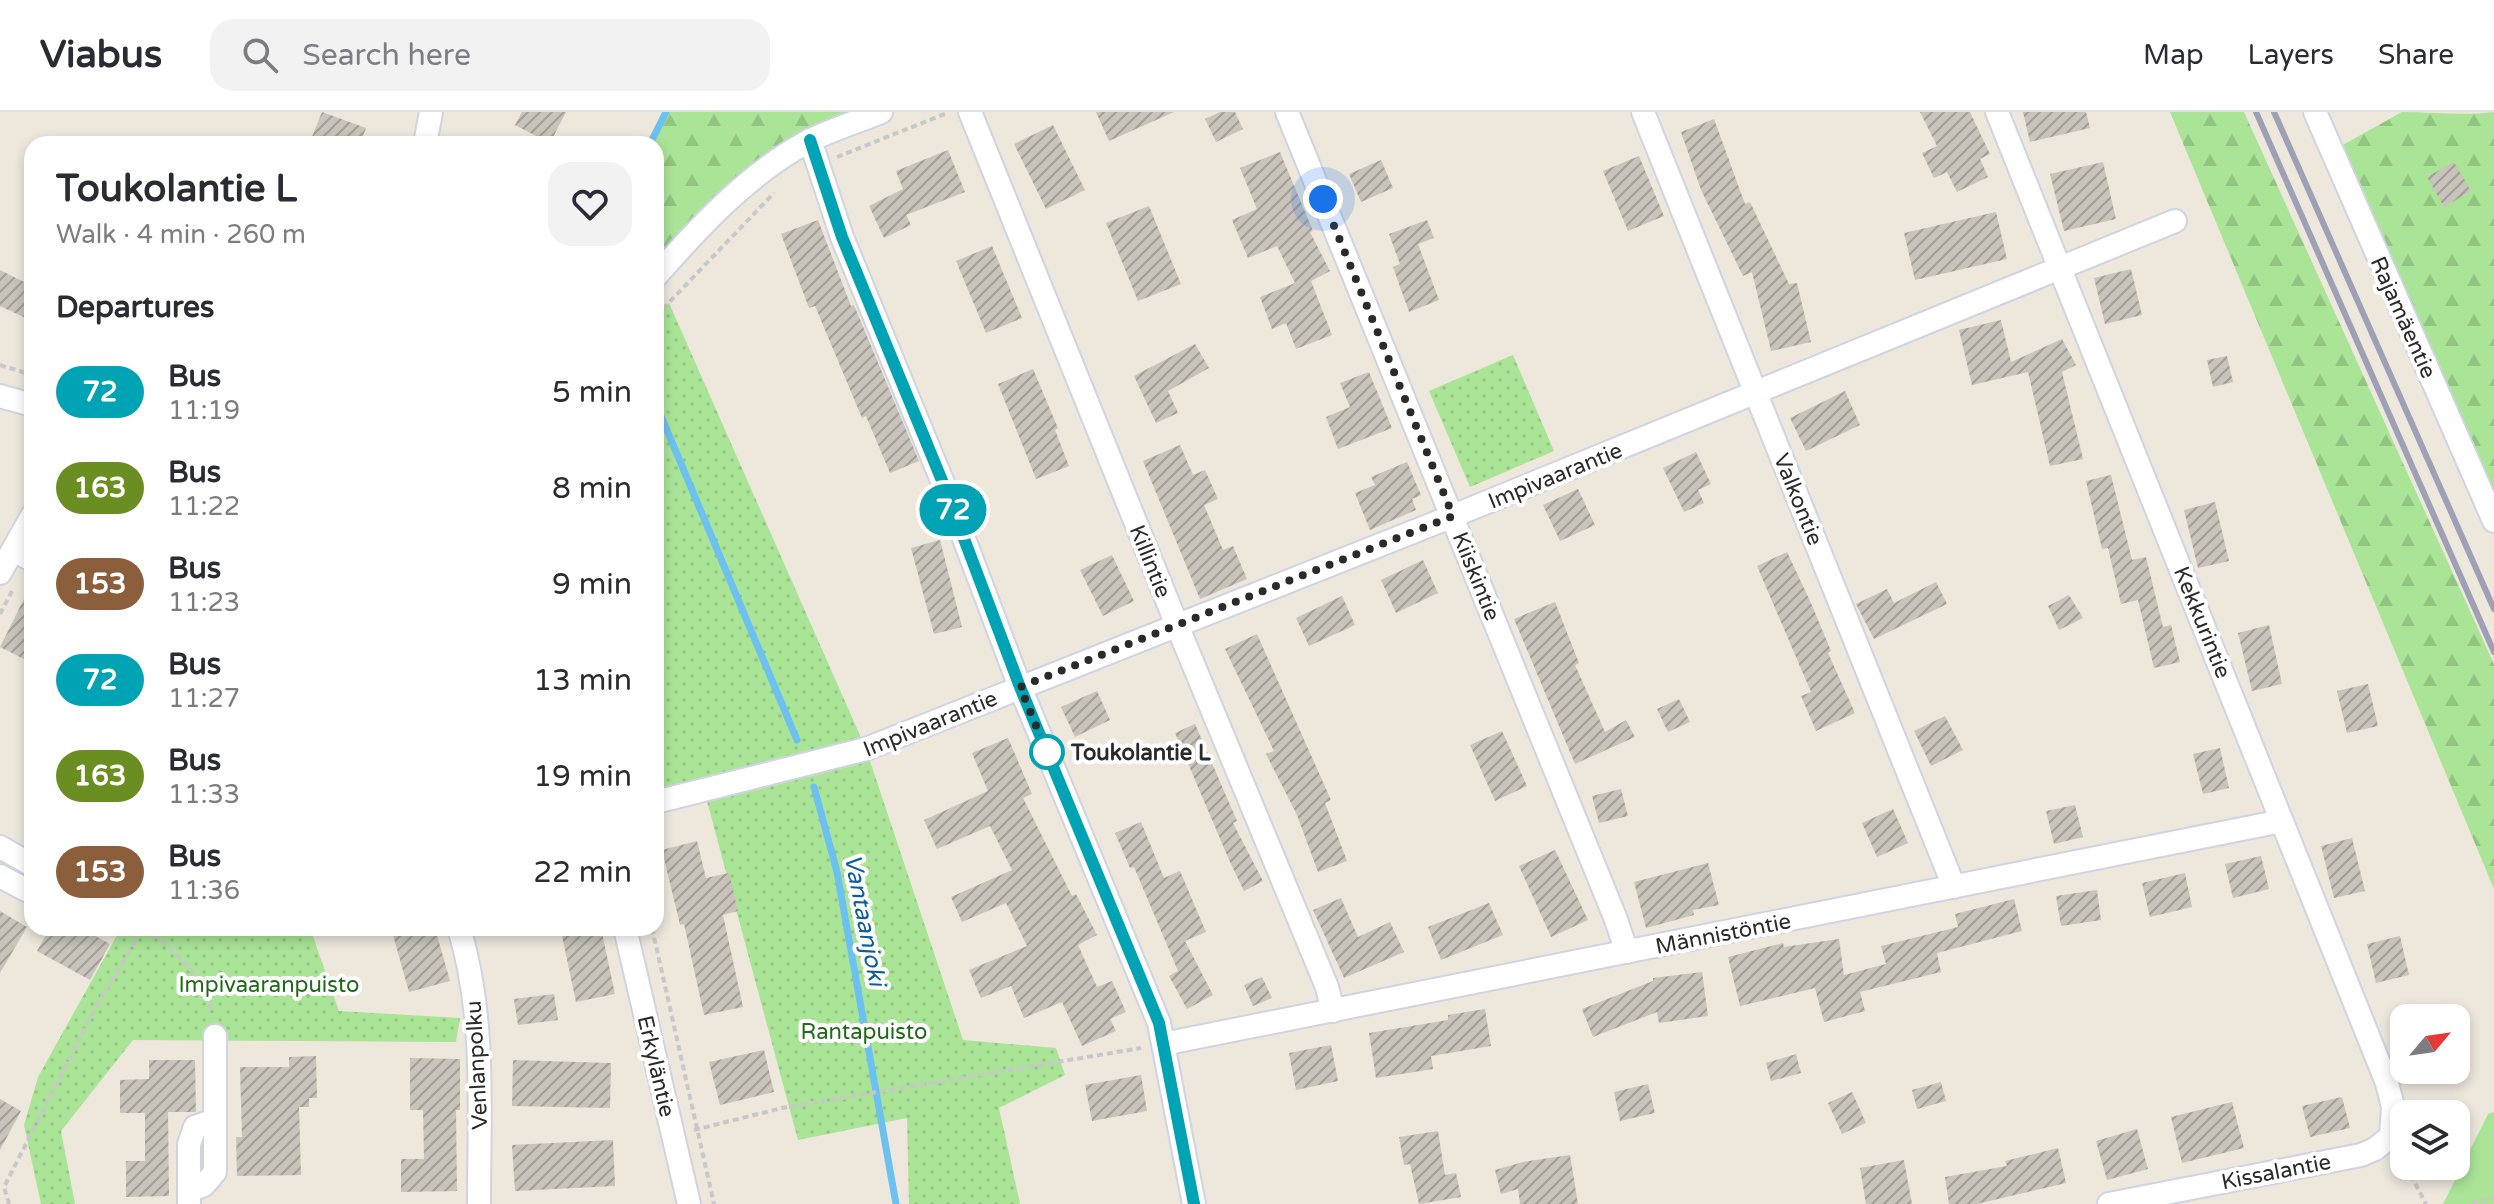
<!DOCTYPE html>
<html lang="en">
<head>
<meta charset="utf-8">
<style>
  body { margin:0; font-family:"Varela Round",sans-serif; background:#f2f2f3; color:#2b2b33; height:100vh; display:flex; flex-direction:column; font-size:30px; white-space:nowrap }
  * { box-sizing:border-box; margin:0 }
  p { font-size:26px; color:#7c7c81 }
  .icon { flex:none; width:44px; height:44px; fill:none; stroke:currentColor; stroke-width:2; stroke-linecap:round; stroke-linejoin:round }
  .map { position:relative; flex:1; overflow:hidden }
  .drawer { position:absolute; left:24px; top:24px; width:640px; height:800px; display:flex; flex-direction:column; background:#fff; border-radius:24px; box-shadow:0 4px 12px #0003 }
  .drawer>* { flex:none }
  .badge { padding:0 16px; border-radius:26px; font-size:28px; line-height:52px }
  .needle { width:52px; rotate:61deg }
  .fabs { position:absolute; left:2390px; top:892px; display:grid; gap:16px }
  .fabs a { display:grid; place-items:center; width:80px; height:80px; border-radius:16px; background:#fff; box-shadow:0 4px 12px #0003; font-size:40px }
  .you { position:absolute; width:40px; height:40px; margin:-20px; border:6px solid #fff; border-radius:50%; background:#1a73e8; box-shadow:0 0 0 12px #1a73e833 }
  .map>.badge { position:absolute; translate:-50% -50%; box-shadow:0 0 0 4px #fff }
  h2 { padding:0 32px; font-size:30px; line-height:72px }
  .round { display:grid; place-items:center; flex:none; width:84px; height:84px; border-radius:24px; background:#f2f2f3 }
  .headline { display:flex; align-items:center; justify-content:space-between; height:136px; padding:0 32px }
  h1 { font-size:38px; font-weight:700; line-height:60px }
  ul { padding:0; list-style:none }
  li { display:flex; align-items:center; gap:24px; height:96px; padding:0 32px }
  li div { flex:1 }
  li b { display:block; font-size:30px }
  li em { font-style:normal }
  li .badge { min-width:88px; font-weight:700; text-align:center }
  header { display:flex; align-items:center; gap:48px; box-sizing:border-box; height:112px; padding:0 40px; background:#fff; border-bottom:2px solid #e1e1e2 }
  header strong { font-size:38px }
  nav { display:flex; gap:44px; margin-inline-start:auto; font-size:28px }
  .search { width:560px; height:72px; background:#f2f2f3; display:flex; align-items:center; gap:20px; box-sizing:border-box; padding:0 28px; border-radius:24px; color:#7c7c81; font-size:30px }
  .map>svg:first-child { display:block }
</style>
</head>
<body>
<header>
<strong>Viabus</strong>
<div class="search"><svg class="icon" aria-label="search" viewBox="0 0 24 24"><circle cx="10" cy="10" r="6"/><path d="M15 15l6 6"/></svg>Search here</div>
<nav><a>Map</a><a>Layers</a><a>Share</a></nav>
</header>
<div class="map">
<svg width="2494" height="1092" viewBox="0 0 2494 1092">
  <defs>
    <pattern id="forest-firs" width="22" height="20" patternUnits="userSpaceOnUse" patternTransform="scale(2)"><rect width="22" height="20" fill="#aae497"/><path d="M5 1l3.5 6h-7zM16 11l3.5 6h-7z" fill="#92c482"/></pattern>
    <pattern id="park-dots" width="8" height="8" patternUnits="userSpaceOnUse" patternTransform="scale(2)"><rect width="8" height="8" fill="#aae497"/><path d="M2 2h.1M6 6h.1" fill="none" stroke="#92c482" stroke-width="1.8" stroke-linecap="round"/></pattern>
    <pattern id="building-hatch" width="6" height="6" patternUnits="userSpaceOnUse" patternTransform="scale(2)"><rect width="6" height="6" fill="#c8c4bb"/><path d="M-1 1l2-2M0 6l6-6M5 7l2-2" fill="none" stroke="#a39f98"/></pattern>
  </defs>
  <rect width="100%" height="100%" fill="#ede7dc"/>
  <path fill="#aae497" d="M2494,1000V1092H2443L2488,1002Z"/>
  <path fill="url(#forest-firs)" d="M666,0H864L794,28L685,131L656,176V32H650Z
    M2170,0H2244L2494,552V777Z
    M2402,0C2432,0 2465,4 2494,0V409L2332,39Z"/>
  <path fill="url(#park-dots)" d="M669,191L866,637L963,928L1056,936L1065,963L999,996L1020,1092H909L907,1006L798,1028L704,678L656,690V204Z
    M1513,243L1554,339L1470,375L1429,279Z
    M121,816H310L339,899L460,906L456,930L133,928L61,1019L75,1092H41L24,1013L38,965Z"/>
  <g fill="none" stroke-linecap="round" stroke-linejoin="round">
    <path stroke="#6dc1f1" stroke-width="7" d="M650,32L666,0
      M656,292L797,628
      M814,675L837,760L896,1092"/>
  </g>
  <path fill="url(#building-hatch)" d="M322,0L366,16L360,32H309Z
    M522,0H566L550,31L515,13Z
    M1096,0H1174L1109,29Z
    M1220,0H1235L1243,17L1216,30L1205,7Z
    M1920,0H1970L1990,42L1980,47L1988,65L1957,80L1947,60L1934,66L1922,41L1937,34Z
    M2023,0H2086L2090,16L2030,30Z
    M1714,7L1745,92L1750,90L1789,172L1797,171L1811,230L1771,239L1752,160L1743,164L1701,78L1681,20Z
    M1053,13L1085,78L1046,97L1014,32Z
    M948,38L965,80L906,103L911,113L884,126L869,94L903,77L896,59Z
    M1280,40L1313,119L1310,120L1330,159L1311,169L1332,223L1296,237L1286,211L1272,217L1260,185L1295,171L1277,134L1248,146L1232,108L1257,97L1240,56Z
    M1639,44L1664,104L1628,119L1603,59Z
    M1381,48L1393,76L1361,90L1349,62Z
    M2103,50L2116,107L2064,119L2050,62Z
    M2454,50L2471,79L2444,95L2427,65Z
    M1149,94L1181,172L1138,189L1106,111Z
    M1996,100L2007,147L1915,168L1904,121Z
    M818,108L851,194L854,193L919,349L890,361L866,304L862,306L815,194L809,196L781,122Z
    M1427,108L1434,126L1418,132L1439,188L1409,200L1393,155L1400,152L1389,122Z
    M992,134L1022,206L986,221L956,149Z
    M2131,157L2142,203L2105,212L2094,166Z
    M0,158L32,174V209L0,194Z
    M2001,208L2011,250L2062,227L2076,253L2062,260L2083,347L2050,354L2028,260L1972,273L1959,218Z
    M1195,232L1209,256L1168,279L1178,301L1156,311L1134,264Z
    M2227,244L2233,270L2213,275L2207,248Z
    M1033,257L1058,316L1055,318L1069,354L1036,367L998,272Z
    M1369,260L1392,316L1338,337L1326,305L1350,295L1340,271Z
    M1845,279L1860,313L1806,339L1790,306Z
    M1180,333L1193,363L1205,358L1218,387L1204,393L1223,438L1233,434L1247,467L1200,487L1143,349Z
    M1696,340L1711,372L1698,378L1704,391L1684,400L1663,356Z
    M1407,350L1421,383L1412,387L1416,398L1370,418L1355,381L1375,373L1371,365Z
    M2111,363L2132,448L2146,445L2163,515L2171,513L2180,550L2154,556L2138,488L2121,492L2108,436L2102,437L2086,369Z
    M1578,377L1595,413L1560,429L1543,393Z
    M2215,390L2229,449L2198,456L2184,398Z
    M940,428L962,515L934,522L911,436Z
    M1787,440L1811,491L1831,539L1828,541L1855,601L1816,619L1801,584L1811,580L1757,454Z
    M1112,443L1134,489L1103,504L1080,458Z
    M1423,448L1438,481L1396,501L1381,468Z
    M1936,470L1947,492L1874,527L1856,492L1887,477L1894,491Z
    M32,471V551L0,535Z
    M2069,483L2083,506L2059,518L2048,494Z
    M1342,484L1355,513L1309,534L1296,506Z
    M1555,490L1579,551L1575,553L1605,620L1626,608L1635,625L1575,652L1514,507Z
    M2269,513L2282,572L2252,579L2238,521Z
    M1257,522L1331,688L1325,691L1347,749L1318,760L1297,703L1266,642L1274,639L1225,537Z
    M2368,572L2378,614L2347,621L2337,579Z
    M1097,579L1110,608L1075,625L1061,595Z
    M1679,587L1690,610L1668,620L1657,597Z
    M1945,604L1963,638L1931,654L1914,619Z
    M1195,612L1237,709L1233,711L1263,769L1244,779L1230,750L1175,621Z
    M1502,619L1527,674L1495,689L1470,633Z
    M1008,626L1032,682L1023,686L1072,784L1076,782L1097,823L1078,833L1097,875L1112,869L1126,900L1110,907L1116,919L1082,934L1062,890L1024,906L1011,874L981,886L969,858L1027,834L1006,791L962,810L951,785L1012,758L990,714L937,737L924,708L988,679L972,641Z
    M2220,636L2229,676L2203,682L2193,642Z
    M1621,677L1628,704L1599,711L1592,684Z
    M2075,693L2083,725L2054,732L2046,699Z
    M1893,697L1908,731L1877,745L1862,711Z
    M1141,710L1164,766L1180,759L1206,820L1185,829L1213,883L1187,897L1169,864L1178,859L1134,755L1130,756L1115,721Z
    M2352,726L2365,779L2334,786L2321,734Z
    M697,729L706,766L729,761L738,799L723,803L743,895L704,903L684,812L680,813L662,738Z
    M1555,738L1588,808L1551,825L1519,754Z
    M2261,744L2269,777L2233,786L2225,752Z
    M1708,751L1719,793L1693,798L1694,803L1646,816L1634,770Z
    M2185,761L2192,795L2150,805L2142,771Z
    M2097,778L2101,808L2061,814L2056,784Z
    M1341,786L1358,825L1390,810L1404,840L1344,866L1313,798Z
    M2014,787L2022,819L1937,841L1941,860L1860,880L1865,899L1824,910L1815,876L1740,894L1728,845L1783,831L1784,835L1839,827L1844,863L1886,852L1881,834L1958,815L1955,802Z
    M1489,791L1503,823L1441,848L1428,815Z
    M0,799L27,815L0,861Z
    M50,816H81L110,832L90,868L37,839Z
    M391,816H435L450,869L409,880Z
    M575,816H601L615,882L576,890L561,819Z
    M2400,824L2409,863L2376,871L2367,832Z
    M1702,860L1708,904L1659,911L1657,900L1593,925L1582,897L1653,869V866Z
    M1262,865L1272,886L1253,894L1244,873Z
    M554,882L558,908L518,913L514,887Z
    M1485,897L1491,934L1431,944L1433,957L1376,966L1369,921L1448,908V903Z
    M1331,933L1338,969L1296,978L1289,941Z
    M764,938L774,980L720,993L709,950Z
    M1796,942L1801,961L1771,969L1766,951Z
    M316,944L317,986H309V995H299L301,1063L237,1064L236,1025H242L240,955H289V945Z
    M410,946L460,947V998H456L457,1079L401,1080V1047H424L423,998H410Z
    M149,948H195L196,1000H168L169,1084L126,1085V1049H145V1001H120V968L149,967Z
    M513,948L611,951L610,996L512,994Z
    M1141,963L1147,999L1092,1009L1085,973Z
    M1941,970L1946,989L1917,997L1912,978Z
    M1648,972L1655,1001L1620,1009L1614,980Z
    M1852,980L1866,1011L1842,1022L1828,991Z
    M2342,985L2350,1016L2310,1025L2302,994Z
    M0,987L21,999L0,1038Z
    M2232,990L2244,1036L2182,1051L2171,1005Z
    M2137,1017L2148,1057L2107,1068L2096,1029Z
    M1438,1019L1445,1063L1456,1061L1461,1085L1419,1092L1410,1052L1404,1053L1399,1025Z
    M613,1028L615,1074L515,1079L512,1033Z
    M2058,1036L2066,1071L1977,1092H1949L1945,1065L2007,1054L2005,1049Z
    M1570,1043L1578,1092H1520L1518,1077L1501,1082L1495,1058L1523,1050Z
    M1904,1048L1912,1092H1866L1860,1056Z"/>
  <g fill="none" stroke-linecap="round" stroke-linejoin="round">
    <defs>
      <path id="minor" d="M970,0L1177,513L1327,875L1333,899
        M1287,0L1615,805L1627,840
        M1643,0L1954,775
        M1997,0L2387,971L2393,995L2391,1024L2375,1037L2361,1043L2109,1092
        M2315,0L2494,409
        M810,28L842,125L943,371L1020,575L1159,911L1194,1092
        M425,32L431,0
        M656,164C700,114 748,62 807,30C830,18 857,10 881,0
        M0,284L32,293
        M13,438L32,448
        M0,461L32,404
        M656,690L866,637L1453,404L2175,109
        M0,735L32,753
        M0,764L30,780L32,778
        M459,816C486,905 479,1000 479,1092
        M625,816L689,1092
        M1163,932L2282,709
        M189,1079L204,1073L215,1060V924
        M189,1091V1032L195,1015L214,1008"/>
    </defs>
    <use href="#minor" stroke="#d1d3e3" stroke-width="26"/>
    <path stroke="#c8c8c8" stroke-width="4" stroke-dasharray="6 4" stroke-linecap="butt" d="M837,45L947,1
      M656,204L774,81
      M0,253L32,263
      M0,502L12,479
      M146,816C173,837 207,867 212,902
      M652,816L714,1092
      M694,1018L782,996L1141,936
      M2406,1054L2426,1092
      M9,1092L4,1075L96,895L143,816
      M2472,1092L2494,1085"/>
    <use href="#minor" stroke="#fff" stroke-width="22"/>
    <path stroke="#9ea0b5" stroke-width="6" d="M2256,0L2494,540
      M2274,0L2494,497"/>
  </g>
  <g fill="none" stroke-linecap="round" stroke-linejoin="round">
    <defs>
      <path id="line" d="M810,28L842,125L943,371L1020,575L1159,911L1194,1092"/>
    </defs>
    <use href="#line" stroke="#fff" stroke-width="18"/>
    <use href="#line" stroke="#00a3b4" stroke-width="12"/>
    <path stroke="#2a2a2a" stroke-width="8" stroke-dasharray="0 14.4" d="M1047,640L1020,575L1453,404L1323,87"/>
  </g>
  <circle fill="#fff" stroke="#00a3b4" stroke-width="4" cx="1047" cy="640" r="16"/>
  <g text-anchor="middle" stroke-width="8" stroke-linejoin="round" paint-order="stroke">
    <g font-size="22" fill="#2a2a2a" stroke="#fff">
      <text transform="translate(2404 205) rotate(66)" y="8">Rajamäentie</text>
      <text transform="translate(1555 363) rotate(-22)" y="8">Impivaarantie</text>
      <text transform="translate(1799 387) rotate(68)" y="8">Valkontie</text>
      <text transform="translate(1151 449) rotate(68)" y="8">Killintie</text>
      <text transform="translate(1477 464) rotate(68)" y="8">Kiiskintie</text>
      <text transform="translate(2203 510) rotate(68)" y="8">Kekkurintie</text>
      <text transform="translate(930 611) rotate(-22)" y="8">Impivaarantie</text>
      <text transform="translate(1723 821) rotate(-11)" y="8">Männistöntie</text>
      <text transform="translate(476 953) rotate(-93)" y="8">Venlanpolku</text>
      <text transform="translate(657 954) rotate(77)" y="8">Erkyläntie</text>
      <text transform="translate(2276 1059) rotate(-11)" y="8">Kissalantie</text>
    </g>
    <g font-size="22" font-weight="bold" fill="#2a2a2a" stroke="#fff" text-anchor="start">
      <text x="1071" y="648">Toukolantie L</text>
    </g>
    <g font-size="22" fill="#216918" stroke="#fff">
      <text x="269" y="880">Impivaaranpuisto</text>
      <text x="864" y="927">Rantapuisto</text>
    </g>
    <g font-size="24" font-style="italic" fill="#0b5d9e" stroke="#fff">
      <text transform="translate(865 808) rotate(79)" y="8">Vantaanjoki</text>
    </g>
  </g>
</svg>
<div class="fabs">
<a><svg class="needle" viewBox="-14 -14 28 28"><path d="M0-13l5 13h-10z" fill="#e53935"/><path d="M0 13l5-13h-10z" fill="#7c7c81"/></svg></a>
<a><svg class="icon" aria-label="layers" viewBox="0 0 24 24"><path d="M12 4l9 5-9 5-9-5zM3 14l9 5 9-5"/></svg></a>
</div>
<div class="you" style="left:1323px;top:87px"></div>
<b class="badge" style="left:953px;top:398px;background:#00a3b4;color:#fff">72</b>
<section class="drawer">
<div class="headline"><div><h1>Toukolantie L</h1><p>Walk · 4 min · 260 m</p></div><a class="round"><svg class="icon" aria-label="heart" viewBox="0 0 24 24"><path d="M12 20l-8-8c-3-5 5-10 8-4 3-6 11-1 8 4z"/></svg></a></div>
<h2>Departures</h2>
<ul>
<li><span class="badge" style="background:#00a3b4;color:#fff">72</span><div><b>Bus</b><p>11:19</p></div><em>5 min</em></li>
<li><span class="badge" style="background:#6b8e23;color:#fff">163</span><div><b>Bus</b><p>11:22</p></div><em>8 min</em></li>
<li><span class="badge" style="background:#8b5e3c;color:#fff">153</span><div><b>Bus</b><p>11:23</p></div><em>9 min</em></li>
<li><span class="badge" style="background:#00a3b4;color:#fff">72</span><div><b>Bus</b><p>11:27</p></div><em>13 min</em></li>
<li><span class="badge" style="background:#6b8e23;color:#fff">163</span><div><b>Bus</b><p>11:33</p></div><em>19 min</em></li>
<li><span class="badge" style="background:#8b5e3c;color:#fff">153</span><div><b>Bus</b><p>11:36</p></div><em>22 min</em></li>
</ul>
</section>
</div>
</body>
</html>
